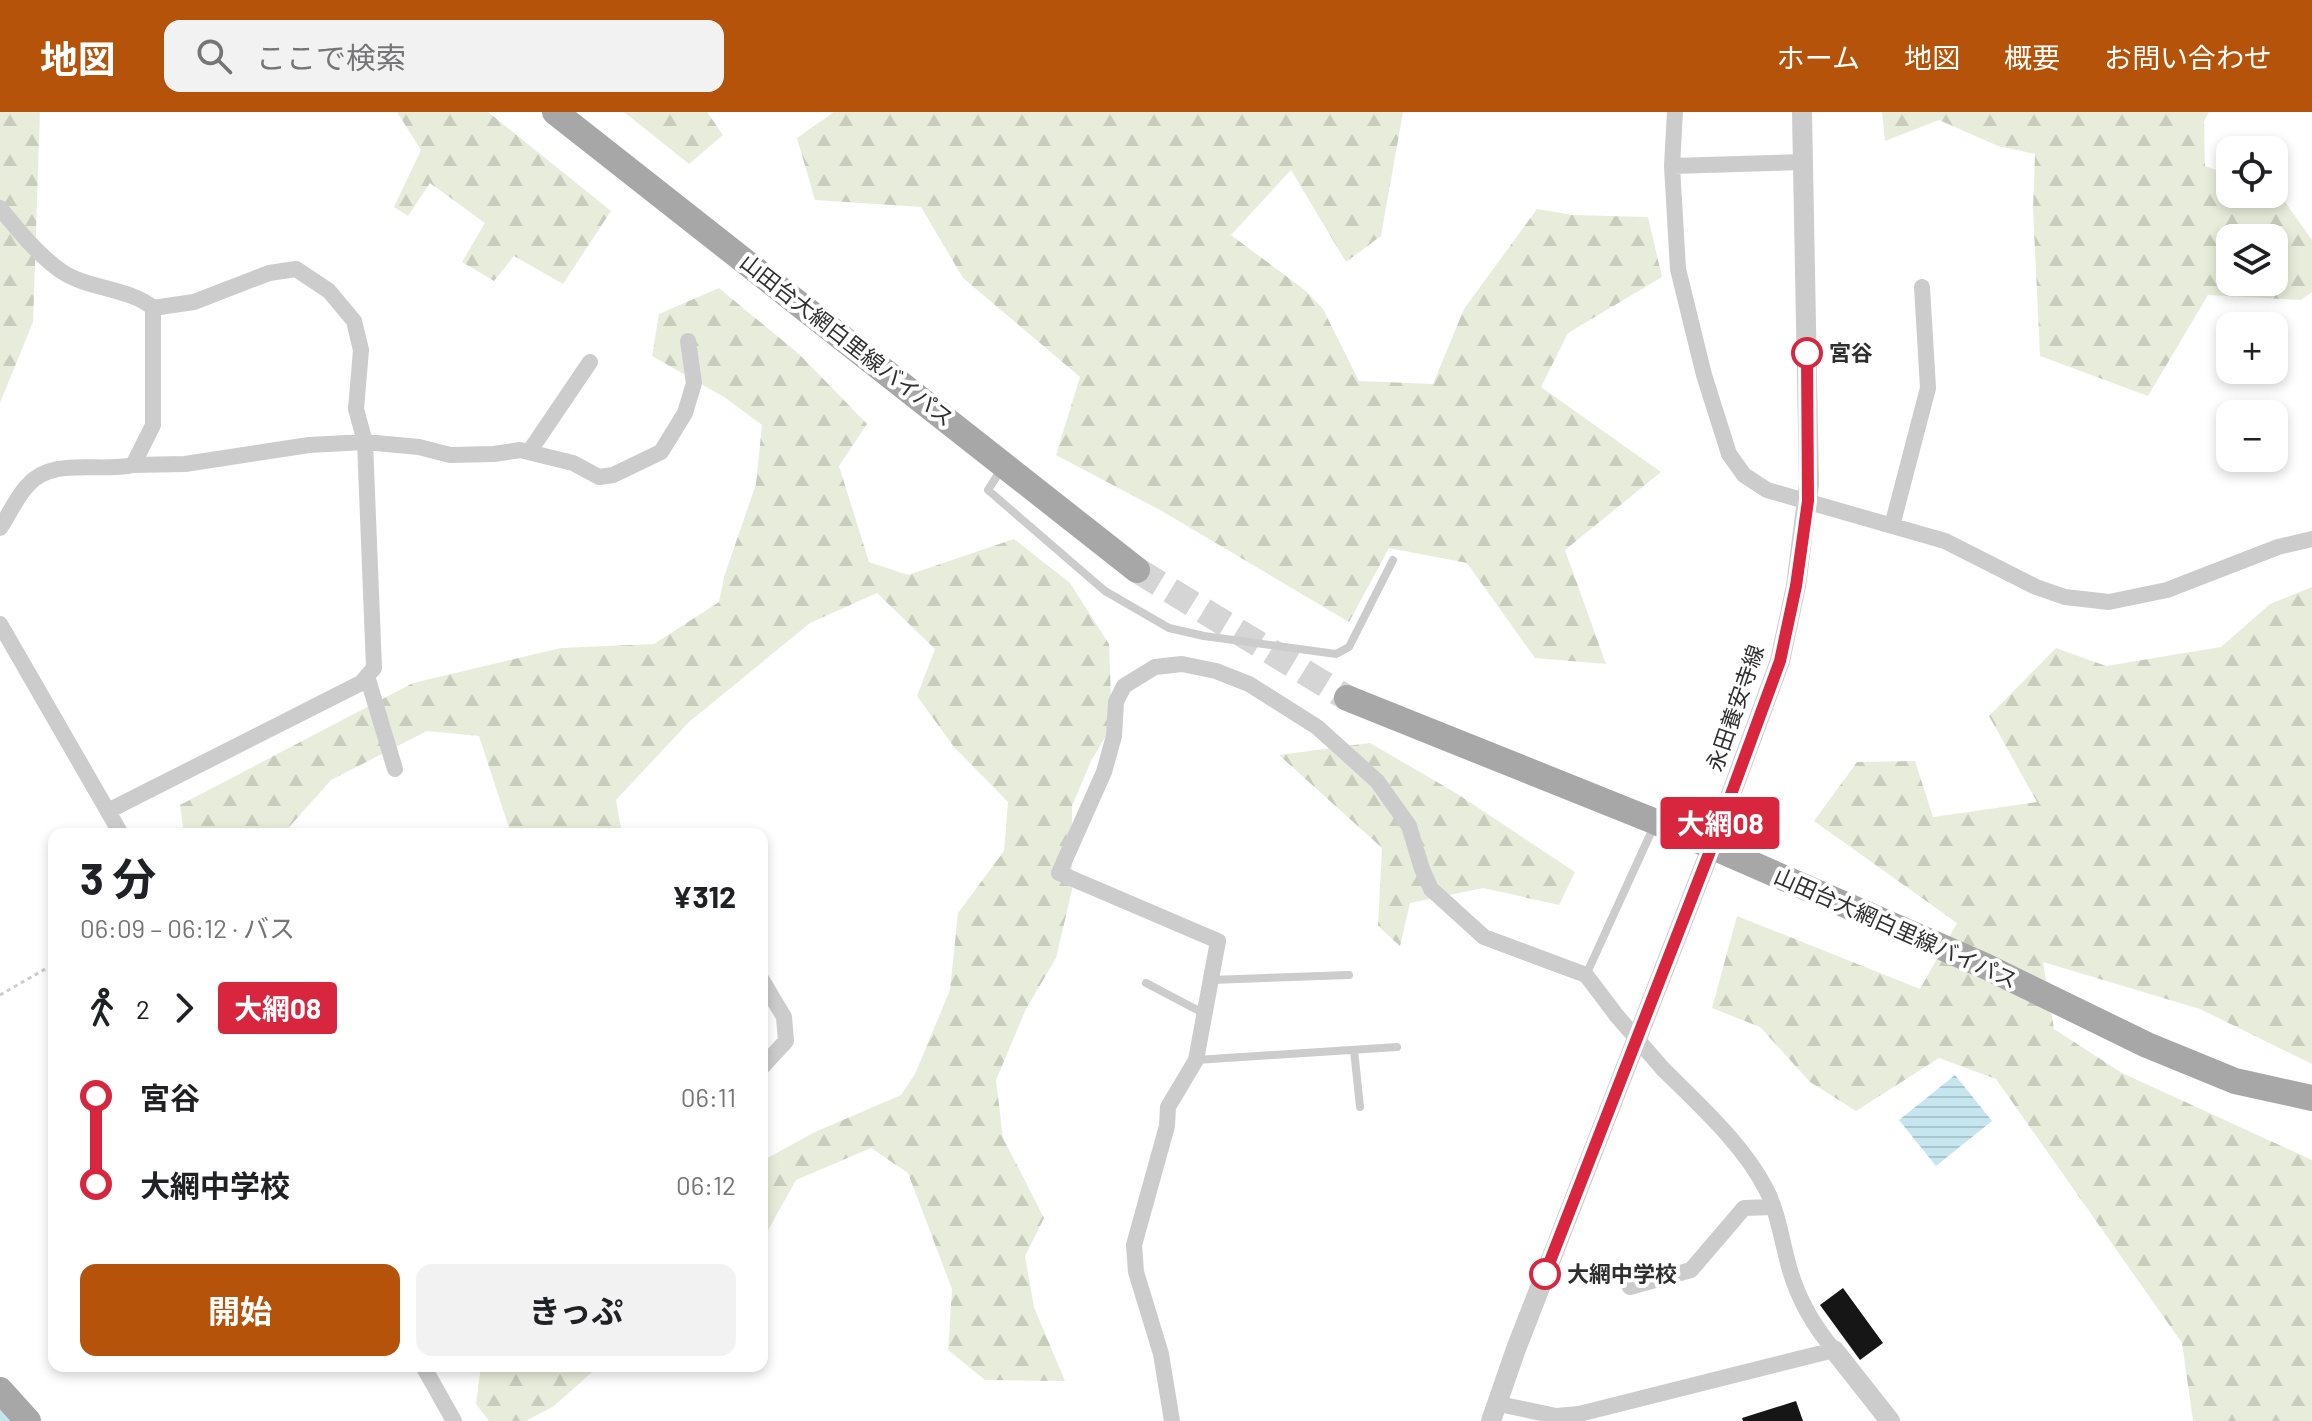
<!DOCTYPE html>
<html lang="ja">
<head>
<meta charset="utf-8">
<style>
  body { margin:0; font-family:Barlow,"Noto Sans JP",sans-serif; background:#f2f2f2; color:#202124; height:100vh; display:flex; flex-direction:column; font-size:30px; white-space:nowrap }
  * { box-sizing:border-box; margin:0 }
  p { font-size:26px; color:#757577 }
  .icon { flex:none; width:44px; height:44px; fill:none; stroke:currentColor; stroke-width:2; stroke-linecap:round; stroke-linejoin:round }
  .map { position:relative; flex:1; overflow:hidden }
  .side { position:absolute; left:48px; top:716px; width:720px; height:544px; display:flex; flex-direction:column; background:#fff; border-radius:16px; box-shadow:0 4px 12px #0003 }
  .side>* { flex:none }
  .badge { padding:0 16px; border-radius:6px; font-size:28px; line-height:52px }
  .tools { position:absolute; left:2216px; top:24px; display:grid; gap:16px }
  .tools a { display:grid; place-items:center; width:72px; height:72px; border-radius:16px; background:#fff; box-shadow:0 4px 12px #0003; font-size:40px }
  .map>.badge { position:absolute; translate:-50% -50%; box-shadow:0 0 0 4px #fff }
  .legs { display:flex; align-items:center; gap:12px; height:88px; padding:0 32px; font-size:26px }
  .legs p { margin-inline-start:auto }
  .head { display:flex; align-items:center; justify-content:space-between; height:136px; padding:0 32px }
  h1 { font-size:44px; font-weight:700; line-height:60px }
  .button { display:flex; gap:16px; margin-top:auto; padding:16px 32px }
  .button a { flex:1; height:92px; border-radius:16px; background:#b45309; color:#fff; font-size:32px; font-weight:700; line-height:92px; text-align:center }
  .button a+a { background:#f2f2f2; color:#202124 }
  ul { padding:0 32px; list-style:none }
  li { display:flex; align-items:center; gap:28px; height:88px; font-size:30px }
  li i { display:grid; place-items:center; width:12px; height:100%; margin:0 10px; background:currentColor }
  li i::after { content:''; width:20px; height:20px; margin:-10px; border:6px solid; border-radius:50%; background:#fff }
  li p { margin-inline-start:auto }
  li:first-child i { background:linear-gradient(#0000 50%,currentColor 0) }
  li:last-child i { background:linear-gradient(currentColor 50%,#0000 0) }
  header { display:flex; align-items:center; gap:48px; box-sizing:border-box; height:112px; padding:0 40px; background:#b45309; color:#fff }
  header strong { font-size:38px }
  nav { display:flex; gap:44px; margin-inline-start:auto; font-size:28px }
  .search { width:560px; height:72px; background:#f2f2f2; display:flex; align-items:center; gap:20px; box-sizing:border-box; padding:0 28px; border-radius:16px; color:#757577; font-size:30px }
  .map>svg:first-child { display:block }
</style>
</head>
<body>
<header>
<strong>地図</strong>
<div class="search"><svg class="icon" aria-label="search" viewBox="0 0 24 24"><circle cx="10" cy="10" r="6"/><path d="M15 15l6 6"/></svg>ここで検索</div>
<nav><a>ホーム</a><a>地図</a><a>概要</a><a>お問い合わせ</a></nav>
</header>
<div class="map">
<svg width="2312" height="1309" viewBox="0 0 2312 1309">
  <defs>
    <pattern id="forest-firs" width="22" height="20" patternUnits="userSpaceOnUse" patternTransform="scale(2)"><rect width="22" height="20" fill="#e8eddb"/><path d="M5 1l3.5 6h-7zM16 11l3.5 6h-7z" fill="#c7ccbc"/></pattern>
    <pattern id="water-rules" width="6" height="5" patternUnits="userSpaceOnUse" patternTransform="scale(2)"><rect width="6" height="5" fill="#c6e6ef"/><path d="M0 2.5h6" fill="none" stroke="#aac6cd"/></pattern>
  </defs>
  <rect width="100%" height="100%" fill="#fff"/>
  <path fill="url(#forest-firs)" fill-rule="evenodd" d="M0,0H40L33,210L0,291Z
    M397,0H488L611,99L563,172L514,144L494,169L462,150L485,111L430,71L408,104L394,95L421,38Z
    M624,0H707L723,23L689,52Z
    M834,0H1403L1381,124L1346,150L1291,58L1231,123L1306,179L1323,197L1359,269L1433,272L1464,197L1537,97L1573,103L1648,105L1662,165L1568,221L1541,275L1661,360L1565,438L1606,552L1535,546L1467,451L1389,436L1349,510L1160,398L1056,343L1080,265L963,166L921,95L815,88L797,26Z
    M1882,0H2209L2204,9L2205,54L2230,63V82L2278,80L2312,128V180L2301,188L2208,183L2148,284L2040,244L2033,97L2035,42L1998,34L1939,8L1885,29ZM2274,126V170H2230V126Z
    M719,176L799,242L867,312L839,354L869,450L908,463L1014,427L1070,471L1109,532L1112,614L1092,647L1072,694V778L1056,846L1026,897L996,968L1003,1026L1044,1106L1025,1144L1034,1195L1065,1269L985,1268L948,1238L952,1177L908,1061L871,1036L796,1068L762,1129V1049L815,1020L901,983L915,962L950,878L958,801L1004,739L1008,690L954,635L917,584L935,537L877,481L810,511L689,610L616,688L622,722H511L479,624L427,619L331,668L283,722H184L180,693L413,571L561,536L654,532L719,490L724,465L756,372L762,313L724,285L652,244L659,202Z
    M2312,475V952L2200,897L2043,850L2054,917L2122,961L2312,1048V1309H2193L2182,1231L1996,967L1939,946L1856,999L1810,970L1760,915L1712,896L1737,804L1920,877L1957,811L1814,709L1857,650L1915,649L1933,705L2037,690L1989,604L2056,536L2106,554L2221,535L2270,492Z
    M1370,631L1456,681L1575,760L1559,793L1483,776L1410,791L1400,834L1378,814L1382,736L1279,643Z
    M481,1254H599L554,1294L526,1309H489L476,1292Z"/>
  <path fill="url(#water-rules)" d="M1955,963L1992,1009L1936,1054L1899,1008Z"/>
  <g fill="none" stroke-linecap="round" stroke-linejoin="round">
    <path stroke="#c6e6ef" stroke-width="34" d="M0,1303L6,1309"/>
  </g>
  <path fill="#161616" d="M1843,1176L1883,1231L1860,1248L1820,1193Z
    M1796,1289L1803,1309H1743L1742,1306Z"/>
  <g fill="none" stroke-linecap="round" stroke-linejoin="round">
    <path stroke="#d5d5d5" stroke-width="26" stroke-dasharray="26 13" stroke-linecap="butt" d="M1137,458L1347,586"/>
    <path stroke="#ccc" stroke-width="3" stroke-dasharray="4 4" stroke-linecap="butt" d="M0,883L54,852"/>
    <path stroke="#ccc" stroke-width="8" d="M1002,356L988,378L1105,479L1169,516L1204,524L1336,542L1349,535L1393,448
      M1586,863L1654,714
      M1211,868L1349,863
      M1146,871L1205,902
      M1354,938L1360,995
      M1196,948L1397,935"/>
    <path stroke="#ccc" stroke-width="16" d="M1675,0L1672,54L1678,157L1704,263L1729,342L1744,363L1767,378L1945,429L2036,475L2065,485L2109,490L2167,478L2278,435L2312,427
      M1672,54L1804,50
      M0,96C17,117 38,143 61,159C87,177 130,176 153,196
      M529,340L590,250
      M133,353L185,352L309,333L365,330L419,335L450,343L494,342L520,338L573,351L599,365L613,363L661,340L685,301L694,271L688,229
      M1892,414L1928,276L1922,175
      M0,416C9,403 16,386 27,374C52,344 99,361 133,353L153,313V196L194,190L269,161L296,157L329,179L354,209L361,238L356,297L365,330L374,556L361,571L108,699
      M0,512L121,722
      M367,564L395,657
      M762,868L784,905L786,929L762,955
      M1630,1175L1691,1158L1744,1096L1773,1095
      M423,1254L454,1309
      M1499,1292L1556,1304L1579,1302L1834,1238C1811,1211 1795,1181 1787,1147C1781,1124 1777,1098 1766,1077C1743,1032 1698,992 1663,957
      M1172,1309L1161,1242L1136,1160L1134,1133L1167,1014L1168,995L1196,948L1218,829L1059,761L1104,660L1114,624L1116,590L1124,574L1155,555L1182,552L1216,559L1249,572L1317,615L1377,669L1409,714L1422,757L1431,777L1484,825L1586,863L1617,904"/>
    <path stroke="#ccc" stroke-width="20" d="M1834,1238L1890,1309
      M1491,1309L1516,1237L1712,734L1780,549L1796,474L1809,372L1802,0"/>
    <path stroke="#a7a7a7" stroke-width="26" d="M555,0L1137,458
      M1347,586L1656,710L1985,854L2147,933L2235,969L2312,986
      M0,1278L28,1309"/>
    <path stroke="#ccc" stroke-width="16" d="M1617,904L1663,957"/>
  </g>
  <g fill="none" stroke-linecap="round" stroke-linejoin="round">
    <defs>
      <path id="line-1" d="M1545,1162L1712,734L1780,549L1796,474L1808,389L1807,241"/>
    </defs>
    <use href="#line-1" stroke="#fff" stroke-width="18"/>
    <use href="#line-1" stroke="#d7263d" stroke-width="12"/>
  </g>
  <g fill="#fff" stroke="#d7263d" stroke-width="4">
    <circle cx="1807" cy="241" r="14"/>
    <circle cx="1545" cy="1162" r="14"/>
  </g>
  <g text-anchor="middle" stroke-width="8" stroke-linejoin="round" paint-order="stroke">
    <g font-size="22" fill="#2f2f2f" stroke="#fff">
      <text transform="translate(847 228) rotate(38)" y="8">山田台大網白里線バイパス</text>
      <text transform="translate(1735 596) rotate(-71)" y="8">永田養安寺線</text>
      <text transform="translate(1896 816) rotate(24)" y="8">山田台大網白里線バイパス</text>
    </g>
    <g font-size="22" font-weight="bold" fill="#2f2f2f" stroke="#fff" text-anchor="start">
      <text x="1829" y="249">宮谷</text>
      <text x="1567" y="1170">大網中学校</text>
    </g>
  </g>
</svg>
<div class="tools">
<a><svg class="icon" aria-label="locate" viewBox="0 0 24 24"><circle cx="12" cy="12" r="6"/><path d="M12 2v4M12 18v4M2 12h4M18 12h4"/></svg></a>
<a><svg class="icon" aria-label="layers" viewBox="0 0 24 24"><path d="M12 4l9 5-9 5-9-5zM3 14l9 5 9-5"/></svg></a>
<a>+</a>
<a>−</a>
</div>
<b class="badge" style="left:1720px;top:711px;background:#d7263d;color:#fff">大網08</b>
<section class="side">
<div class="head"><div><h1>3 分</h1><p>06:09 – 06:12 · バス</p></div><b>¥312</b></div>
<div class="legs"><svg class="icon" aria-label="walk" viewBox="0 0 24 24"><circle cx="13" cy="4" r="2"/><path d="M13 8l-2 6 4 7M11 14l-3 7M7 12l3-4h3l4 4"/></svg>2<svg class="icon" aria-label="forward" viewBox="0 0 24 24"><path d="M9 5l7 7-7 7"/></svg><b class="badge" style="background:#d7263d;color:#fff">大網08</b></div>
<ul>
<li><i style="color:#d7263d"></i><b>宮谷</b><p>06:11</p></li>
<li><i style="color:#d7263d"></i><b>大網中学校</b><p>06:12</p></li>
</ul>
<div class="button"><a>開始</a><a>きっぷ</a></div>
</section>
</div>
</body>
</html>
